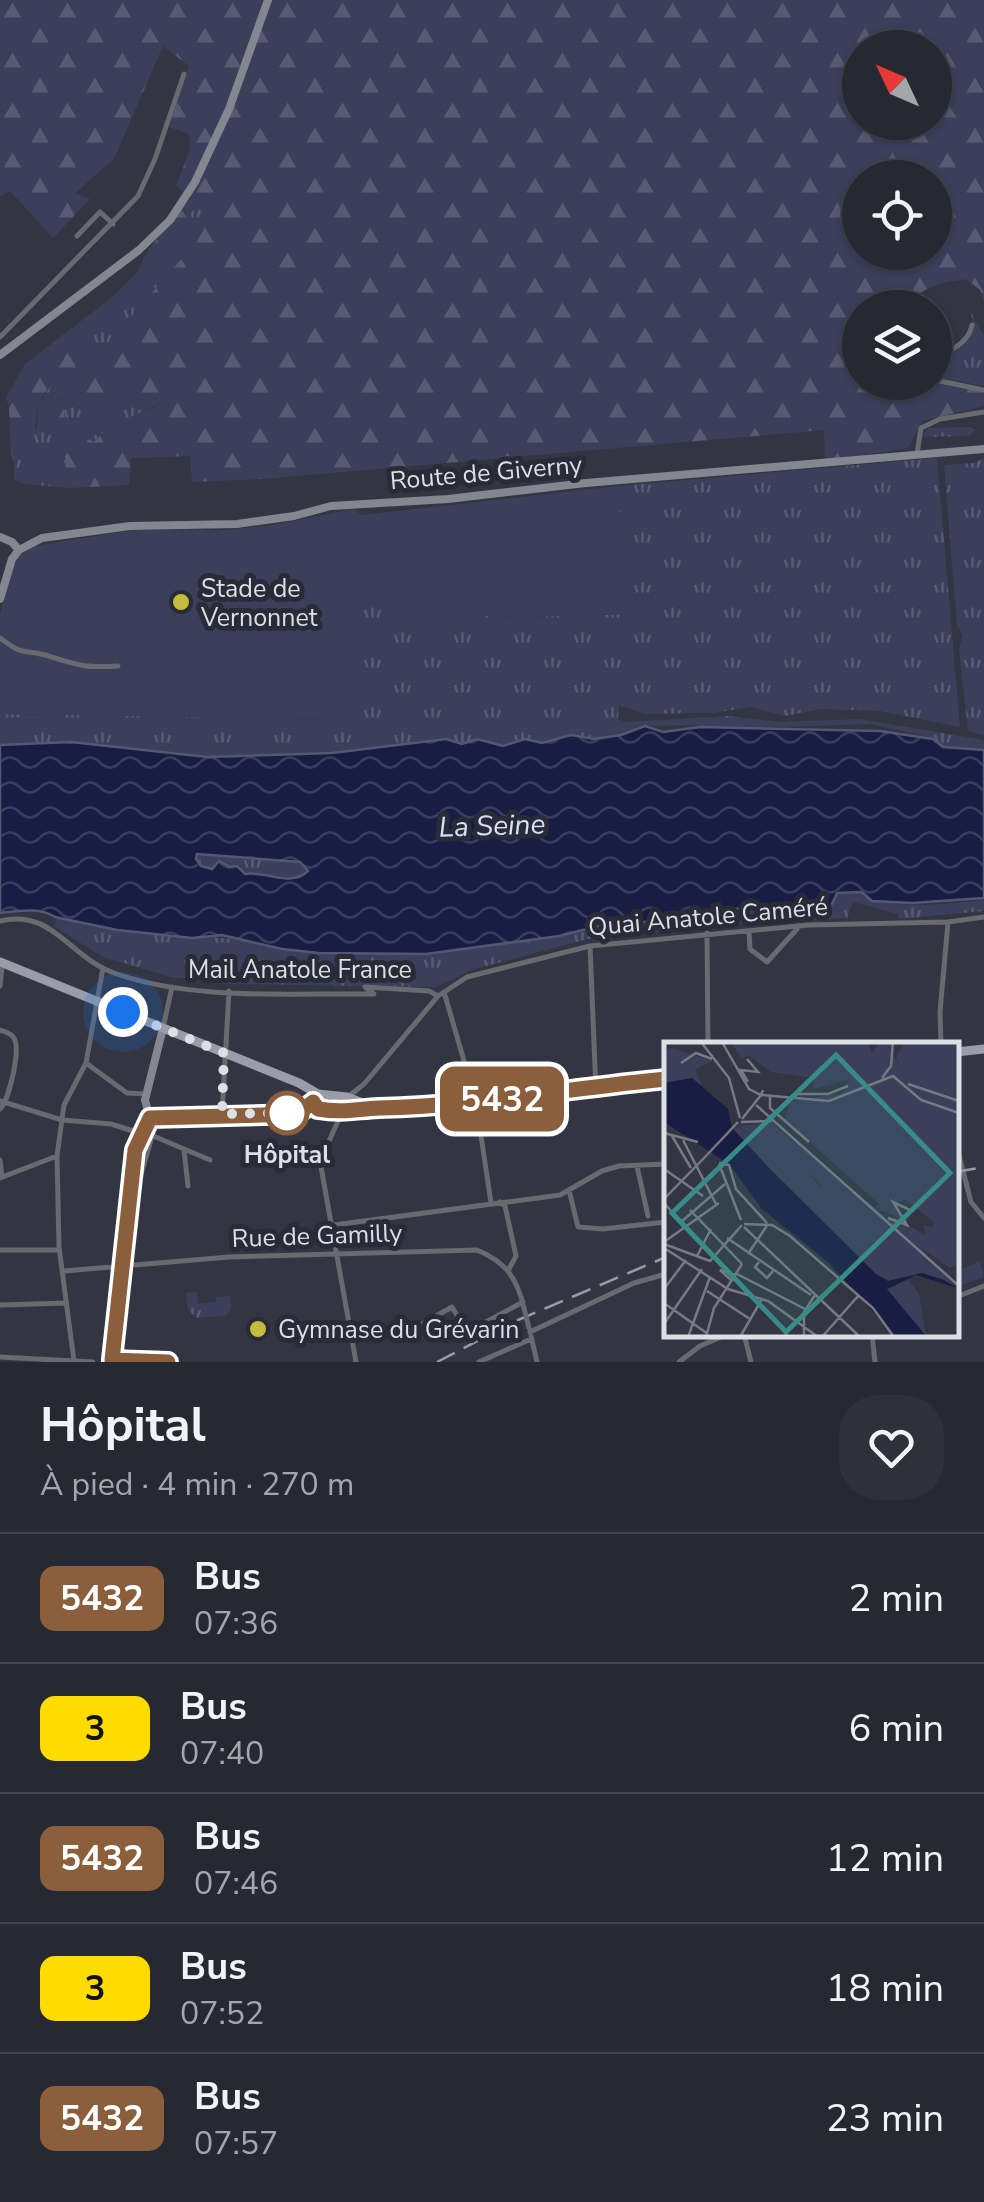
<!DOCTYPE html>
<html lang="fr">
<head>
<meta charset="utf-8">
<style>
  body { margin:0; font-family:"Nunito Sans",sans-serif; background:#2e303a; color:#f1f3f6; height:100vh; display:flex; flex-direction:column; font-size:38px; white-space:nowrap }
  * { box-sizing:border-box; margin:0 }
  p { font-size:32px; color:#a4a6ac }
  .icon { flex:none; width:55px; height:55px; fill:none; stroke:currentColor; stroke-width:2; stroke-linecap:round; stroke-linejoin:round }
  .map { position:relative; height:1362px; overflow:hidden }
  .side { display:flex; flex-direction:column; background:#262832; flex:1 }
  .side>* { flex:none }
  .badge { padding:0 20px; border-radius:15px; font-size:35px; line-height:65px }
  .needle { width:65px; rotate:314deg }
  .controls { position:absolute; left:842px; top:30px; display:grid; gap:20px }
  .controls a { display:grid; place-items:center; width:110px; height:110px; border-radius:50%; background:#262832; box-shadow:0 2px 8px #0004,0 0 0 2px #42444d; font-size:50px }
  .you { position:absolute; width:50px; height:50px; margin:-25px; border:8px solid #fff; border-radius:50%; background:#1a73e8; box-shadow:0 0 0 15px #1a73e833 }
  .map>.badge { position:absolute; translate:-50% -50%; box-shadow:0 0 0 5px #fff }
  .round { display:grid; place-items:center; flex:none; width:105px; height:105px; border-radius:40px; background:#2e303a }
  .headline { display:flex; align-items:center; justify-content:space-between; height:170px; padding:0 40px }
  h1 { font-size:48px; font-weight:700; line-height:75px }
  ul { padding:0; list-style:none }
  li { display:flex; align-items:center; gap:30px; height:130px; padding:0 40px; border-top:2px solid #42444d }
  li div { flex:1 }
  li b { display:block; font-size:38px }
  li em { font-style:normal }
  li .badge { min-width:110px; font-weight:700; text-align:center }
  .map>svg:first-child { display:block }
</style>
</head>
<body>
<div class="map">
<svg width="984" height="1362" viewBox="0 0 984 1362">
  <defs>
    <pattern id="grass-tufts" width="24" height="20" patternUnits="userSpaceOnUse" patternTransform="scale(2.5)"><rect width="24" height="20" fill="#3b3f5a"/><path d="M3 7l-1-3M5 7V3M7 7l1-3M15 17l-1-3M17 17v-4M19 17l1-3" fill="none" stroke="#575a72"/></pattern>
    <pattern id="forest-firs" width="22" height="20" patternUnits="userSpaceOnUse" patternTransform="scale(2.5)"><rect width="22" height="20" fill="#3b3f5a"/><path d="M5 1l3.5 6h-7zM16 11l3.5 6h-7z" fill="#575a72"/></pattern>
    <pattern id="water-waves" width="16" height="10" patternUnits="userSpaceOnUse" patternTransform="scale(2.5)"><rect width="16" height="10" fill="#1a1d43"/><path d="M0 5q4-4 8 0t8 0" fill="none" stroke="#3b3d5e"/></pattern>
  </defs>
  <rect width="100%" height="100%" fill="#333542"/>
  <path fill="url(#grass-tufts)" d="M199,202L207,208L192,247L101,351L70,336L117,303L151,266Z
    M968,307L984,336V386L935,377V356L946,354L971,334L973,320Z
    M51,385L57,387L60,400H70L76,409L92,402L105,405L155,398L159,404C140,413 106,426 94,442C79,439 64,423 63,407H45L57,417L70,482L68,488L24,484L14,480V460L11,456L17,444L37,428L38,405Z
    M970,427L976,430L968,436L921,437L928,428Z
    M937,458L960,727L880,711L821,709L785,716L751,707L713,713L645,714L619,705L618,719L625,722L728,716L778,722L860,719L984,740V750L944,747L930,737L870,724L715,729L696,725L645,726L621,735L594,739L571,735L541,743L525,739L503,746L481,741L462,744L446,739L332,753L206,757L71,742L0,745V714L348,719L358,596H399L400,607L449,623C462,614 480,613 495,618L629,614L617,486Z
    M984,458V735L968,731L959,649L963,636L957,625L944,465L974,463Z
    M196,854L300,862L308,871C290,888 240,873 220,861L211,869L201,866L196,859Z
    M862,892C885,913 953,903 984,900V911L899,919L898,914L853,902L847,918L737,924L700,927L675,934L657,932L588,939L471,970L436,987L229,984L171,977L103,957L54,926L58,917C125,937 196,932 264,943L263,953L265,946L306,952H441L598,927L678,922L714,912L756,906L832,904L836,894Z
    M197,1292L198,1304L216,1302V1297L230,1296L231,1309L225,1316L197,1318L188,1310L186,1293Z"/>
  <path fill="url(#forest-firs)" fill-rule="evenodd" d="M0,0H984V302L980,290L966,279C945,283 919,284 913,307L860,308V382H935L984,391V406L922,421L908,448L825,461L824,430L262,479L192,482L190,456L131,458L129,485L68,488L70,482L57,418L43,417L45,407H63L65,418L71,421L78,435L94,442C107,425 138,414 159,405L156,398L105,405L92,402L76,410L70,400L57,399L56,387L51,386C47,390 39,400 38,406C33,423 42,439 17,445L11,456L9,406L6,398L25,364L110,299L138,271L148,250L191,197L176,186L190,149L189,134L169,127L189,66L163,46L114,159L75,193L90,199L53,238L10,191L0,196ZM860,48H935V122H860ZM860,178H935V252H860ZM199,202L207,208L192,247L101,351L71,336L117,303L151,266Z"/>
  <path fill="#3b3f5a" d="M617,486L630,614L495,618C475,611 462,619 444,625C433,628 421,627 409,627L398,618V596H359L349,719L0,714V613L11,572L19,556L34,546L134,530H226L273,525L353,509L362,515Z
    M980,1261L984,1277L957,1287V1271Z"/>
  <path fill="url(#water-waves)" stroke="#545774" stroke-width="2.5" fill-rule="evenodd" d="M645,726L663,732L700,727L880,731L933,739L943,747L984,750V898L912,903L872,901L862,892L837,893L832,904L756,906L714,912L678,922H614L559,936L426,954L319,953L282,949L222,935L192,938L117,930L55,917C40,907 18,911 0,913V745L71,742L207,757L332,753L446,739L462,744L477,739L503,746L525,739L542,743L571,735L594,739L621,735ZM197,854L300,862L308,871C290,888 264,870 245,874L237,866L230,867L219,861L212,869L201,866L196,859Z"/>
  <g fill="none" stroke-linecap="round" stroke-linejoin="round">
    <path stroke="#686a70" stroke-width="5" d="M77,236L100,212L113,224
      M0,337L138,196L155,159L184,74
      M935,355C951,352 969,342 972,325
      M935,380L984,390
      M917,454L921,428L940,419L984,412
      M0,638C24,656 20,649 45,655C79,665 81,668 118,666
      M0,921C52,908 69,957 114,973C192,1001 291,993 374,994L365,987L429,991L438,996
      M749,931L750,949L767,962L797,929
      M707,933L708,1044
      M590,946L596,1091
      M0,986L2,968
      M444,992L476,1102L491,1203
      M163,1028L172,987
      M0,1030C5,1032 11,1033 14,1038C21,1050 9,1100 0,1109
      M941,1044L940,1012L948,922
      M86,1063L127,1093L147,1094
      M349,1096L364,1084L438,996L467,977L590,946L809,925L948,922L984,917
      M0,1101L62,1120L111,1124L133,1131
      M342,1112L322,1157L321,1167L356,1362
      M222,1115L229,991
      M144,1132L210,1160
      M956,1144L971,1202L984,1218
      M184,1150L188,1186
      M0,1160L2,1177
      M637,1166L648,1216
      M0,1178L57,1156
      M569,1190L578,1227L603,1229L666,1222
      M500,1202L505,1206L516,1256L509,1269
      M334,1225L560,1195L602,1171L619,1166L666,1164
      M0,1250H59
      M64,1271L229,1257L477,1250C506,1262 517,1278 524,1308
      M956,1297L984,1286
      M0,1305L66,1303
      M408,1332L452,1307L467,1332L523,1302
      M530,1332L634,1283L666,1274
      M744,1334L751,1362
      M872,1334L875,1362
      M531,1336L537,1362
      M0,1357L93,1362
      M111,1360L119,1354L121,1345L137,1189L152,1136
      M74,1361L59,1247L57,1156L64,1105L86,1063L103,968
      M103,1362L133,1130
      M479,1362L531,1339
      M679,1362L700,1346L728,1334"/>
    <path stroke="#848690" stroke-width="8" d="M0,355L139,250L170,220L195,182L229,109L268,0
      M0,537L12,542L19,550
      M0,599L12,559L19,550L42,538L130,526L237,524L294,516L331,506L448,499L586,483L984,449
      M150,1118L303,1114L318,1109
      M150,1118L145,1100L163,1028
      M111,1362L135,1150L150,1118"/>
    <path stroke="#999ca9" stroke-width="9" d="M0,962L299,1083L318,1094
      M956,1052L984,1049
      M318,1094L347,1097L360,1102L361,1107L353,1113L320,1110L313,1102Z
      M359,1110L666,1085"/>
    <path stroke="#999ba5" stroke-width="2.5" stroke-dasharray="20 10" stroke-linecap="butt" d="M956,1172L984,1167
      M437,1362L518,1320L666,1257"/>
    <path stroke="#686a70" stroke-width="5" d="M524,1308L529,1328"/>
  </g>
  <g fill="none" stroke-linecap="round" stroke-linejoin="round">
    <defs>
      <path id="line" d="M168,1362L112,1360L135,1150L150,1118L298,1114L313,1102L318,1109C343,1113 356,1109 379,1108C476,1106 571,1088 666,1079"/>
    </defs>
    <use href="#line" stroke="#fff" stroke-width="22"/>
    <use href="#line" stroke="#8b5e3c" stroke-width="15"/>
    <path stroke="#dddfe7" stroke-width="10" stroke-dasharray="0 18" d="M123,1012L224,1053L222,1114L287,1113"/>
  </g>
  <g fill="#c4bc3d" stroke="#292b37" stroke-width="4">
    <circle cx="181" cy="602" r="10"/>
    <circle cx="258" cy="1329" r="10"/>
  </g>
  <circle fill="#fff" stroke="#8b5e3c" stroke-width="5" cx="287" cy="1113" r="20"/>
  <g text-anchor="middle" stroke-width="10" stroke-linejoin="round" paint-order="stroke">
    <g font-size="25" fill="#dddfe7" stroke="#292b37">
      <text transform="translate(486 472) rotate(-5)" y="9">Route de Giverny</text>
      <text transform="translate(708 916) rotate(-5)" y="9">Quai Anatole Caméré</text>
      <text x="300" y="978">Mail Anatole France</text>
      <text transform="translate(317 1235) rotate(-2)" y="9">Rue de Gamilly</text>
    </g>
    <g font-size="25" fill="#dddfe7" stroke="#292b37" text-anchor="start">
      <text x="201" y="597">Stade de<tspan x="201" dy="29">Vernonnet</tspan></text>
      <text x="278" y="1338">Gymnase du Grévarin</text>
    </g>
    <g font-size="25" font-weight="bold" fill="#dddfe7" stroke="#292b37">
      <text x="287" y="1163">Hôpital</text>
    </g>
    <g font-size="28" font-style="italic" fill="#dae0fe" stroke="#292b37">
      <text transform="translate(492 825) rotate(-2)" y="10">La Seine</text>
    </g>
  </g>
  <g transform="translate(664 1042)">
    <rect width="295" height="295" fill="#333542"/>
    <path d="M7,6L49,19L31,28L38,44L28,36L0,41V8ZM75,84L125,138L142,125L155,144H185L226,179L230,175L288,242L258,231L224,239L212,232L105,126L70,87Z" fill="#3b3f5a"/>
    <path d="M203,0L208,11L216,0H231L227,9L238,27L232,15L239,4L233,0H295V220L286,226L249,200L231,174L212,166L215,162L121,78L125,60L178,51L185,38L149,47L150,36L107,30L84,13L78,17L67,1ZM242,158L270,180L268,186L260,182L261,193L244,183L232,161ZM244,238L255,252L262,294L222,248Z" fill="#3b3f5a" fill-rule="evenodd"/>
    <path d="M107,80L185,144L171,160L142,126L126,139L75,84Z" fill="#3b3f5a"/>
    <path d="M28,36L64,67L68,86L105,126L212,232L224,239L258,231L280,238L293,246L252,233L223,247L263,295H232L164,220L98,167L65,122L0,80V41Z" fill="#1a1d43"/>
    <path fill="none" stroke="#777984" stroke-width="2.5" d="M37,0L65,36L76,76M58,0L85,47L97,53L99,48M83,17L94,30L77,28L84,40M17,21L32,11L48,17M218,36L227,24L229,0M244,42L295,59M134,52H164L184,44M106,55V66L145,100M92,63L295,244M78,77L97,53L165,59L229,34L257,58L295,71M77,80L108,79M0,91L34,100M8,94L27,126M19,98L52,162M42,114L74,80M55,121L65,123L72,147L103,181M55,122L77,178M0,127L39,154M30,150L55,126M0,157L42,114M0,161L29,194H31L23,187M26,168L78,222M224,176L243,183L229,160L246,168M17,180L61,142M80,182L108,183L126,194L209,266L230,295M80,185L196,295M63,196L147,253M0,200L55,161M0,202L46,219L78,183M0,206L64,247L104,259L154,295M84,212L104,182M33,214L47,187M95,220L91,225L103,236L109,229M73,232L141,267M68,239L56,228L72,233M0,247L22,218M43,249L86,277M0,261L44,292M0,282L38,227M24,295L46,235M42,295L50,266L78,222M76,295L98,257M140,295V270L151,253M158,295L194,254"/>
    <path fill="#388b86" fill-opacity="0.15" stroke="#388b86" stroke-width="5" d="M172,13L286,131L122,290L8,171Z"/>
    <rect width="295" height="295" fill="none" stroke="#dddfe7" stroke-width="5"/>
  </g>
</svg>
<div class="controls">
<a><svg class="needle" viewBox="-14 -14 28 28"><path d="M0-13l5 13h-10z" fill="#e53935"/><path d="M0 13l5-13h-10z" fill="#a4a6ac"/></svg></a>
<a><svg class="icon" aria-label="locate" viewBox="0 0 24 24"><circle cx="12" cy="12" r="6"/><path d="M12 2v4M12 18v4M2 12h4M18 12h4"/></svg></a>
<a><svg class="icon" aria-label="layers" viewBox="0 0 24 24"><path d="M12 4l9 5-9 5-9-5zM3 14l9 5 9-5"/></svg></a>
</div>
<div class="you" style="left:123px;top:1012px"></div>
<b class="badge" style="left:502px;top:1099px;background:#8b5e3c;color:#fff">5432</b>
</div>
<section class="side">
<div class="headline"><div><h1>Hôpital</h1><p>À pied · 4 min · 270 m</p></div><a class="round"><svg class="icon" aria-label="heart" viewBox="0 0 24 24"><path d="M12 20l-8-8c-3-5 5-10 8-4 3-6 11-1 8 4z"/></svg></a></div>
<ul>
<li><span class="badge" style="background:#8b5e3c;color:#fff">5432</span><div><b>Bus</b><p>07:36</p></div><em>2 min</em></li>
<li><span class="badge" style="background:#ffdc01;color:#111">3</span><div><b>Bus</b><p>07:40</p></div><em>6 min</em></li>
<li><span class="badge" style="background:#8b5e3c;color:#fff">5432</span><div><b>Bus</b><p>07:46</p></div><em>12 min</em></li>
<li><span class="badge" style="background:#ffdc01;color:#111">3</span><div><b>Bus</b><p>07:52</p></div><em>18 min</em></li>
<li><span class="badge" style="background:#8b5e3c;color:#fff">5432</span><div><b>Bus</b><p>07:57</p></div><em>23 min</em></li>
</ul>
</section>
</body>
</html>
